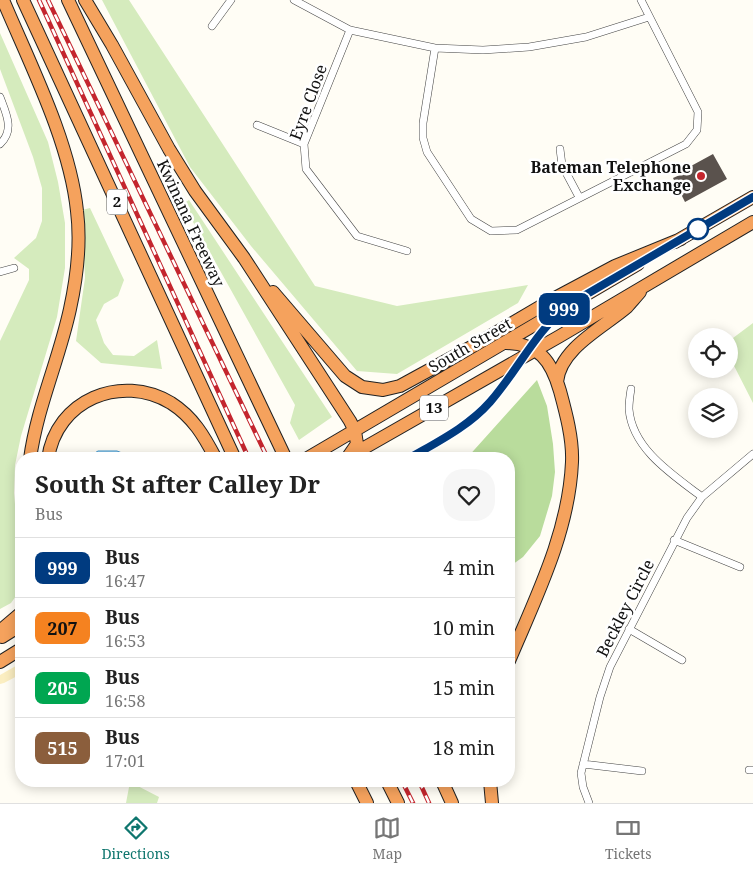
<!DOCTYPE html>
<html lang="en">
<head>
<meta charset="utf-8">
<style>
  body { margin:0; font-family:"Noto Serif",serif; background:#f6f6f6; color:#222; height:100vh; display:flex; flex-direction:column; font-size:19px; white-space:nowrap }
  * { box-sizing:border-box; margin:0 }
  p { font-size:16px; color:#767676 }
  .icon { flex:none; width:28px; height:28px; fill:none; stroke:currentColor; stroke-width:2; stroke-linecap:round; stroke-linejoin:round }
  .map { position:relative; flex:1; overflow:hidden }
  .details { position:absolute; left:15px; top:452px; width:500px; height:335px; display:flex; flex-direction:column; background:#fff; border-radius:20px; box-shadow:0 2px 12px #0003 }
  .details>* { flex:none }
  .badge { padding:0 10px; border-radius:8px; font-size:18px; line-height:32px }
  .controls { position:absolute; left:688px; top:328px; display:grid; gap:10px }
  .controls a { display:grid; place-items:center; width:50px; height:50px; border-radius:50%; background:#fff; box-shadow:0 2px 12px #0003; font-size:25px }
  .map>.badge { position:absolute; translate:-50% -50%; box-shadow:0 0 0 2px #fff }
  .round { display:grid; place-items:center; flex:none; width:52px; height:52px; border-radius:20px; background:#f6f6f6 }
  .overview { display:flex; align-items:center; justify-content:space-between; height:85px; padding:0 20px }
  h1 { font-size:24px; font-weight:700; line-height:38px }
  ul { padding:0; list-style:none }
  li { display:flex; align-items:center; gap:15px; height:60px; padding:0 20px; border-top:1px solid #e0e0e0 }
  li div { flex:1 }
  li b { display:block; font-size:19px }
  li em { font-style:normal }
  li .badge { min-width:55px; font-weight:700; text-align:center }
  .tab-bar { display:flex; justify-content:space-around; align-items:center; height:70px; border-top:1px solid #e0e0e0; background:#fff; font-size:14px; color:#767676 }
  .tab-bar a { display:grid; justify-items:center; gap:2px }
  .tab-bar .on { color:#0f766e }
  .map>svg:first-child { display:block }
</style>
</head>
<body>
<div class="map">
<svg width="753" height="803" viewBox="0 0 753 803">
  <rect width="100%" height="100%" fill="#fffdf5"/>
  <path fill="#d5ebbd" d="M102,0H129L315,286L397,306L528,285L518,303L397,374L357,371L251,246L190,167Z
    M0,33L48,142L58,182L65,223V268L57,317L21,436L15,465L14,493L17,526L21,543V589L11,603L0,609V341L29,280V269L14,258L36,238L42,221V188L33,157L0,69Z
    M189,200L332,417L299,440L290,423L295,405L183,204Z
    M90,208L124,280L118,296L104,304L96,320L104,343L113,355L134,356L157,340L162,369L101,363L76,341L85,278L82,210Z
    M753,323V403L729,356V341Z
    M130,782L159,797L157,803H126Z"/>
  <path fill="#b9dc9c" d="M537,380L547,406L553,444L555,472L552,496L540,536L523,557L509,567V459H466Z"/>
  <path fill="#fbeec1" d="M21,663V674L4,683L0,684V675Z"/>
  <path fill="#b9e0f7" stroke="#3f96cf" d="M98,451H117L137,459H85Z"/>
  <path fill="#5a524d" d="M713,154L727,179L685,202L673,178L682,174L680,172Z"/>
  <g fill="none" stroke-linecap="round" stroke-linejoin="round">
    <defs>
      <path id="street" d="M294,0L350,30L435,48L483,50L529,47L586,37L649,17
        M212,26L231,0
        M350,30L304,144L306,169L357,236L407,251
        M435,48L423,123V138L427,152L471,219L491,231L517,230L686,144L697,130L698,112L641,0
        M0,97C6,113 15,130 0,144
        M257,125L304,144
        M560,149L562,165L579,197
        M0,272L14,268
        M631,389C630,395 629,402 629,409C632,449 673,475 702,497
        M674,540L740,567
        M629,629L682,660
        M583,764L642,771
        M749,770H753
        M589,803L583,787L581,773L600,697L610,667L687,518L702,497L753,454"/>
      <path id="highway" d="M3,0C30,64 70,142 77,211C81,243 77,277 70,309C59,360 37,407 30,459
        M23,0L235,459
        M68,0L286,459
        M85,0L112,45L169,149L195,191L244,258L350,421L355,431L357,444L348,457
        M675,242L753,197
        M273,292L345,376L362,387L383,390L400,386L475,345L555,298L615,266L681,239
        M506,343C539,344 551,360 560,391C566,413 573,439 572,462C569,532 536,597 509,661
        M557,382C560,348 604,327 627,307C631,302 636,297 640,292
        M350,456L560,336L753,222
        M48,459C56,400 121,373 171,403C193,417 204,436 216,459
        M306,459L638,264
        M0,631L21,613
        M2,637L21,625
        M0,662L21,649
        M356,781L367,803
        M387,781L398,803
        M442,781L452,803
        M490,781L492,803"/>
    </defs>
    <use href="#street" stroke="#444" stroke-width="8"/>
    <use href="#highway" stroke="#222" stroke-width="14"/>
    <use href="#street" stroke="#fff" stroke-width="7"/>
    <use href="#highway" stroke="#f5a25d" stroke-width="12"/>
    <defs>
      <path id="rail" d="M39,0L249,459
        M48,0L268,459
        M402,781L413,803
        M419,781L429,803"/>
    </defs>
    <use href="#rail" stroke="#c4262e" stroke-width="4.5"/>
    <use href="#rail" stroke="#fff" stroke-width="2.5" stroke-dasharray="8" stroke-linecap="butt"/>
  </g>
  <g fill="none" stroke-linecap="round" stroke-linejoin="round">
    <defs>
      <path id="line" d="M408,459C437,442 468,427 490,402C519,369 535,331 570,304L753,197"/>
    </defs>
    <use href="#line" stroke="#fff" stroke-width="11"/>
    <use href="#line" stroke="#003b80" stroke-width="8"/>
  </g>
  <circle fill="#c4262e" stroke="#fff" stroke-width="2" cx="701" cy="176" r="5"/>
  <circle fill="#fff" stroke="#003b80" stroke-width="2.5" cx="698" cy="229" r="10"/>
  <g text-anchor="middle" stroke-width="5" stroke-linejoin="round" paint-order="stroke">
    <g fill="#fff" stroke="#585858" stroke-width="1">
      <rect x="107" y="189.5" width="20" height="25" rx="4"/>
      <rect x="420" y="395.5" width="28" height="25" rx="4"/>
    </g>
    <g font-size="15" font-weight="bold" fill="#111">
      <text x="117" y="207">2</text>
      <text x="434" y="413">13</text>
    </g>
    <g font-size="16" fill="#111" stroke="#fff">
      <text transform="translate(308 102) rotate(-70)" y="6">Eyre Close</text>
      <text transform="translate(191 223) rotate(65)" y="6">Kwinana Freeway</text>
      <text transform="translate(470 345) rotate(-30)" y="6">South Street</text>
      <text transform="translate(625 608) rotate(-63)" y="6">Beckley Circle</text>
    </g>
    <g font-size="16" font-weight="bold" fill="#111" stroke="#fff" text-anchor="end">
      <text x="691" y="173">Bateman Telephone<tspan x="691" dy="18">Exchange</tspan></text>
    </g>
  </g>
</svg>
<div class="controls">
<a><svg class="icon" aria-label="locate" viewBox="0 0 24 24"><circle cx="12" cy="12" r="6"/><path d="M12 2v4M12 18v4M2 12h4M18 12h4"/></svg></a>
<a><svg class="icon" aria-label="layers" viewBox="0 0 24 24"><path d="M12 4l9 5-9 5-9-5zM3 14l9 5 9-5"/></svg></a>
</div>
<b class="badge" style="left:564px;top:309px;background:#003b80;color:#fff">999</b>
<section class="details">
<div class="overview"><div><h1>South St after Calley Dr</h1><p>Bus</p></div><a class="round"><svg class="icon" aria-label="heart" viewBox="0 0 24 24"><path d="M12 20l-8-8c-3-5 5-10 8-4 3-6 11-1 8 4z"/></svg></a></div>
<ul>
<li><span class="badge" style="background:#003b80;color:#fff">999</span><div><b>Bus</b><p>16:47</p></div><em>4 min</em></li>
<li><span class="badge" style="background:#f58220;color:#111">207</span><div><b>Bus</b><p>16:53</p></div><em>10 min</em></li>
<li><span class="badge" style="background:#00a651;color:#fff">205</span><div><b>Bus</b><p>16:58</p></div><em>15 min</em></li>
<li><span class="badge" style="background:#8b5e3c;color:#fff">515</span><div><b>Bus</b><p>17:01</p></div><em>18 min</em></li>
</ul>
</section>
</div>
<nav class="tab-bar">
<a class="on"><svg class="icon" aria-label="directions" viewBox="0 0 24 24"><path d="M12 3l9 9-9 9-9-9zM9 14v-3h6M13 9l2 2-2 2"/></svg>Directions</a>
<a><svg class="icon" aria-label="map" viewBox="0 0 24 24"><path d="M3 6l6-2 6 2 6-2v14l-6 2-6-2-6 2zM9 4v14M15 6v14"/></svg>Map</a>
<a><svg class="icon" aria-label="tickets" viewBox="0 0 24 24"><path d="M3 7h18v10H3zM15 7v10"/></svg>Tickets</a>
</nav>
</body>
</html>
